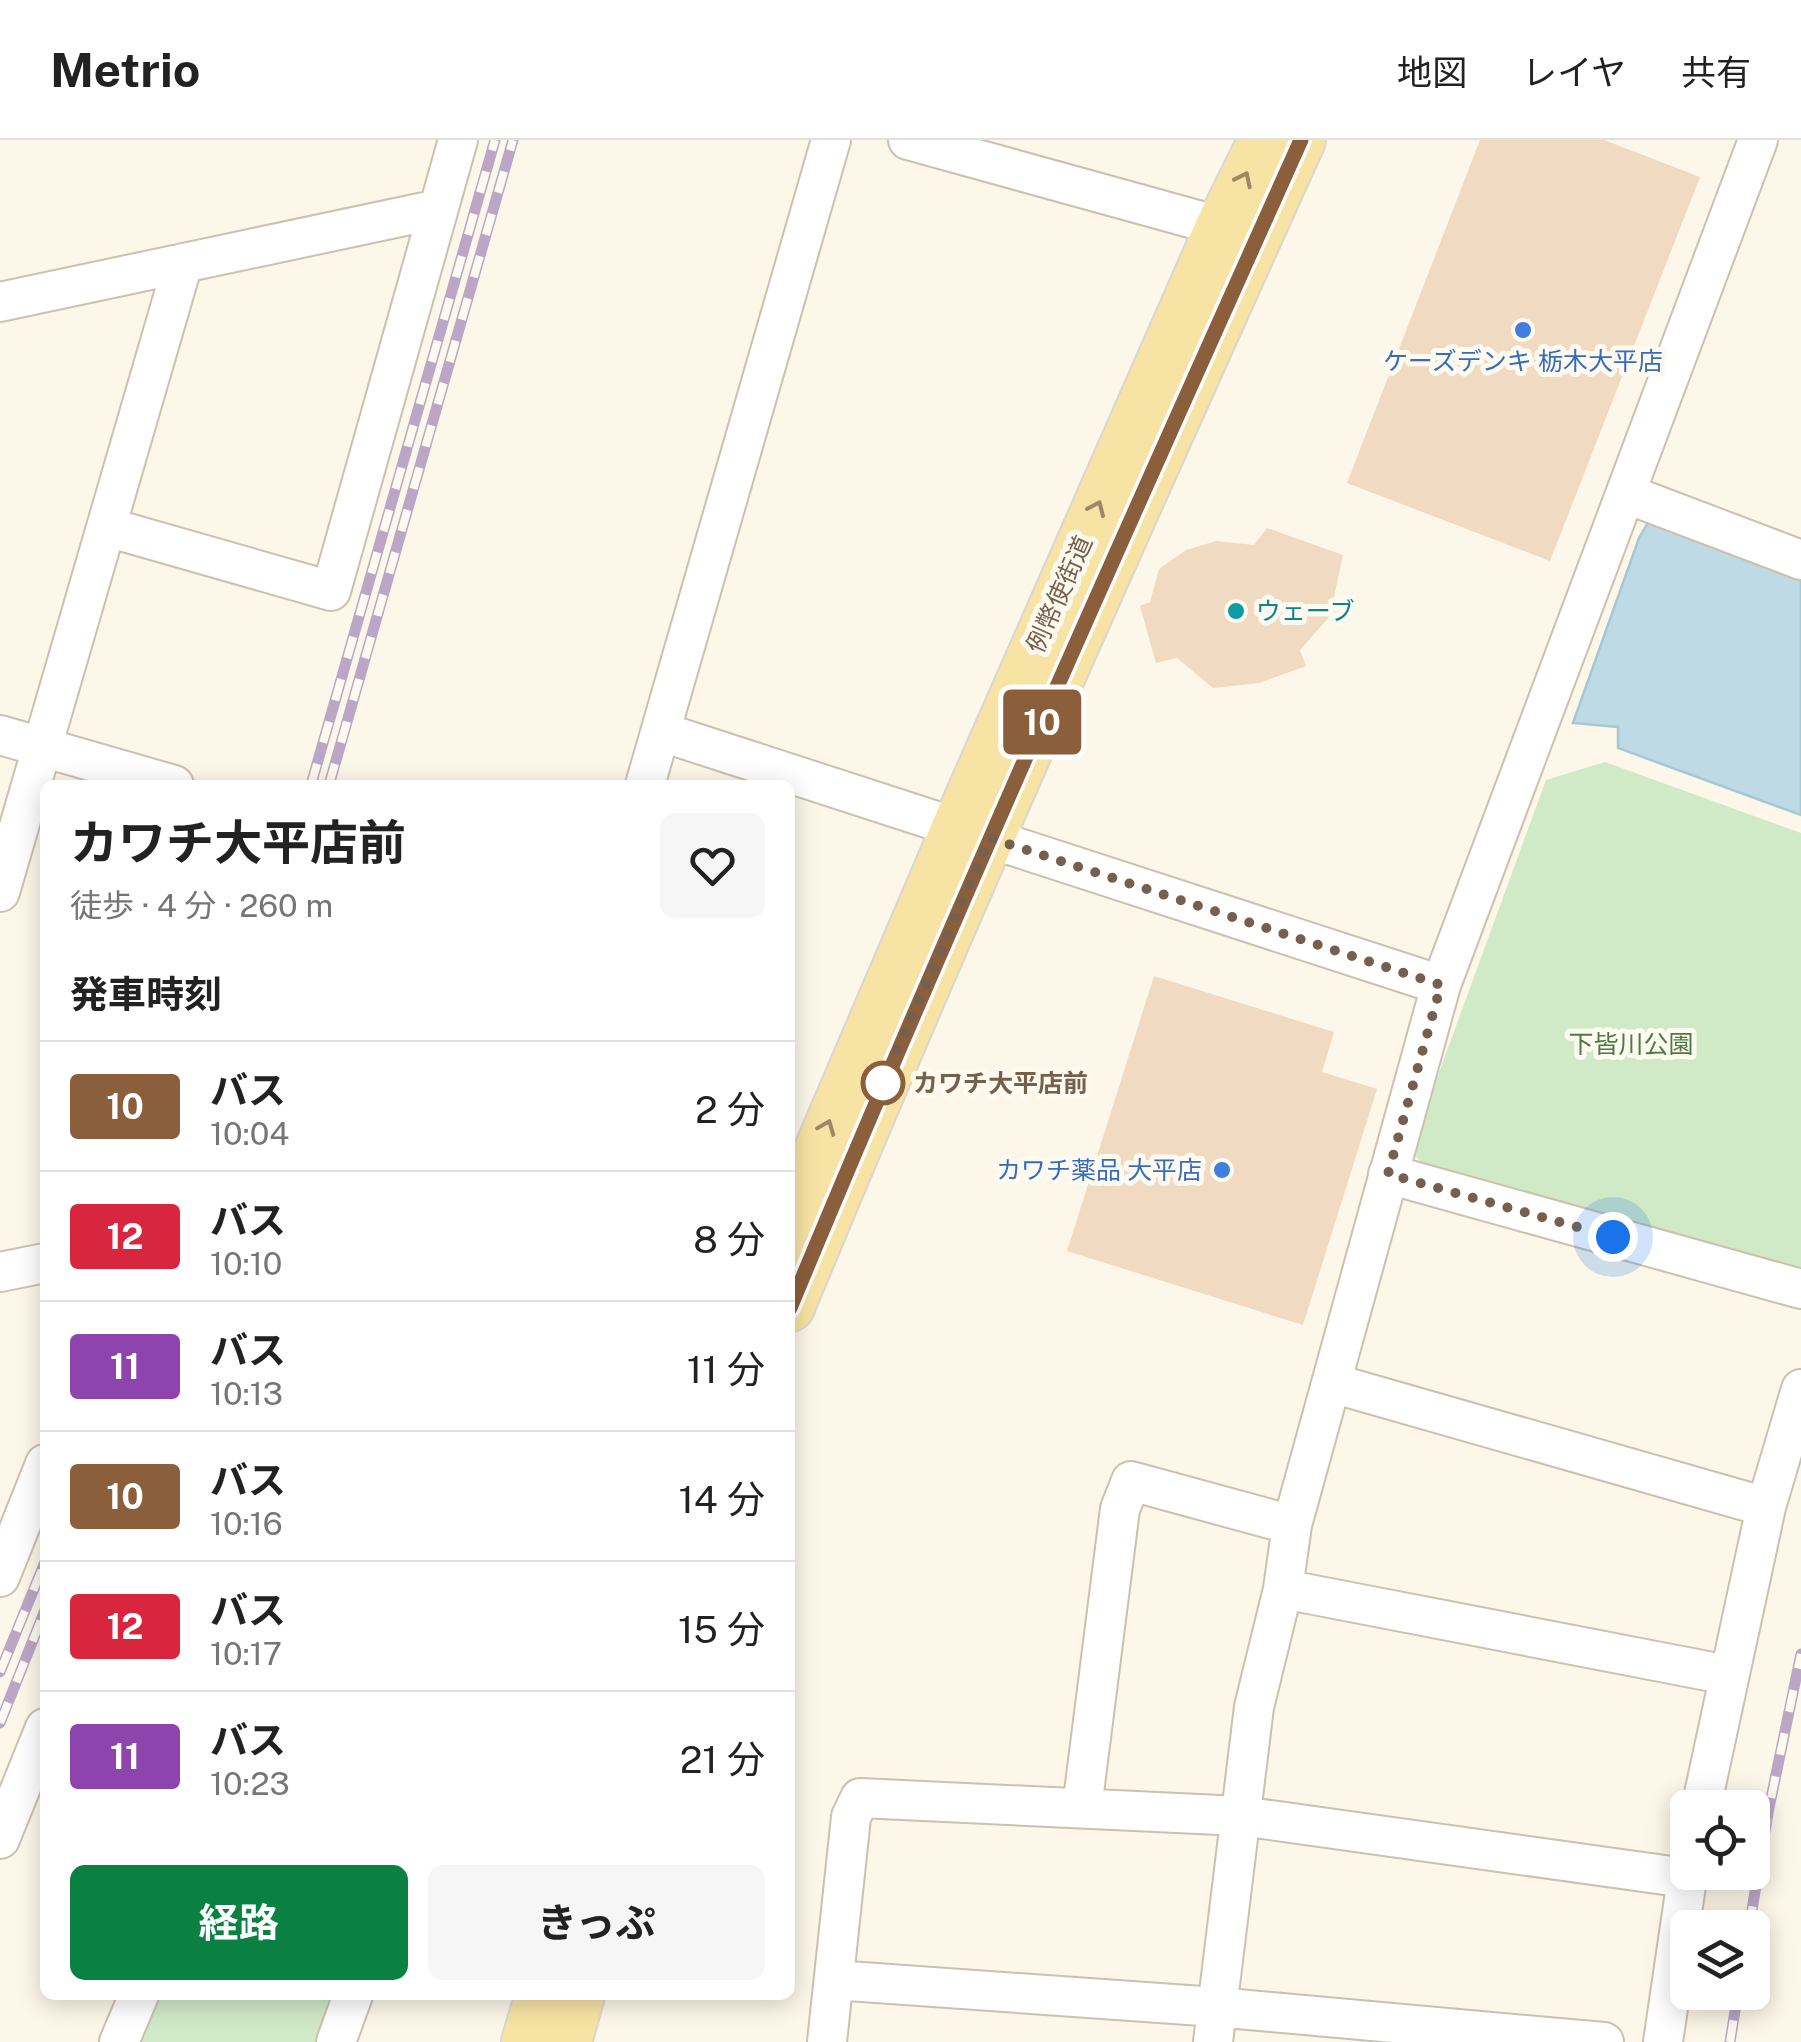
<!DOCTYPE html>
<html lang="ja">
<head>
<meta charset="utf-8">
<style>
  body { margin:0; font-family:"Public Sans","Noto Sans JP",sans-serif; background:#f6f6f6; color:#222; height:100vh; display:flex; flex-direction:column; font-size:38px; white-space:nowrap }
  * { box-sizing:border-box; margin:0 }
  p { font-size:32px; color:#767676 }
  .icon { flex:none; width:55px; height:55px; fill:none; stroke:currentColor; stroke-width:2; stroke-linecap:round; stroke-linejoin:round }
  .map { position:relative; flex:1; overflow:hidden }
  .drawer { position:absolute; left:40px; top:640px; width:755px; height:1220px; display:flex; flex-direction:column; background:#fff; border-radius:15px; box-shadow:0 5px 25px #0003 }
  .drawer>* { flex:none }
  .badge { padding:0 20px; border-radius:8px; font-size:35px; line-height:65px }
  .buttons { position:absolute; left:1670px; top:1650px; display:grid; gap:20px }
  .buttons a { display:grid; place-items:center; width:100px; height:100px; border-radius:15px; background:#fff; box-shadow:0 5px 25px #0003; font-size:50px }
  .you { position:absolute; width:50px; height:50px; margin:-25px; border:8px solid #fff; border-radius:50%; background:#1a73e8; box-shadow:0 0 0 15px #1a73e833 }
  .map>.badge { position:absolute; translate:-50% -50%; box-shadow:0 0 0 5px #fff }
  h2 { padding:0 30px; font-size:38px; line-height:90px }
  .round { display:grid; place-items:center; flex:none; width:105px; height:105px; border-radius:15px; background:#f6f6f6 }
  .overview { display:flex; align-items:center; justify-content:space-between; height:170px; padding:0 30px }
  h1 { font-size:48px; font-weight:700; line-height:75px }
  .cta { display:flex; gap:20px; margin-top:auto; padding:20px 30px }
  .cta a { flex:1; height:115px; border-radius:15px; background:#0b8043; color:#fff; font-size:40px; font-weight:700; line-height:115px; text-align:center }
  .cta a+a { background:#f6f6f6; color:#222 }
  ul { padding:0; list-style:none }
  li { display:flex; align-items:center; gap:30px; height:130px; padding:0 30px; border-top:2px solid #e0e0e0 }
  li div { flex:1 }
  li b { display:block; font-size:38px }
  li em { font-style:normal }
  li .badge { min-width:110px; font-weight:700; text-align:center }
  header { display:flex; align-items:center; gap:60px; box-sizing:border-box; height:140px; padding:0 50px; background:#fff; border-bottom:2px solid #e0e0e0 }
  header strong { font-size:48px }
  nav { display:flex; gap:55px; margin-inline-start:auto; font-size:35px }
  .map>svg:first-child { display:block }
</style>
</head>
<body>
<header>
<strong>Metrio</strong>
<nav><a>地図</a><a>レイヤ</a><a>共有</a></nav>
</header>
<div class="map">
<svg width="1801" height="1902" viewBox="0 0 1801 1902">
  <rect width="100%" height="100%" fill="#fcf7e8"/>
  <path fill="#d0e9c7" d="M1605,622L1801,693V1133L1426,1030L1411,1009L1546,640Z
    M156,1855H337L319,1902H137Z"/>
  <path fill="#bddae5" stroke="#a4c8d6" stroke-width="2.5" d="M1654,372L1801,424V675L1618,608V587L1573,583L1639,398Z"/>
  <path fill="#f0dac1" d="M1480,0H1604L1700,37L1550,421L1347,343Z
    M1267,388L1343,415L1330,476L1300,510L1306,526L1259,543L1213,548L1177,518L1156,523L1140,466L1150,462L1159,429L1186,410L1216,401L1254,405Z
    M1154,836L1334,892L1322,932L1377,949L1303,1185L1067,1111Z"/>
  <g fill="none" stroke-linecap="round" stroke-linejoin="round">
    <defs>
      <path id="minor" d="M908,0L1248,94
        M0,162L438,69
        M1627,354L1801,420
        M107,387L331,451L458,0
        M662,592L1441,845
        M0,595L174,645
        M645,645L831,0
        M0,752L183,123
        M1388,1034L1801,1149
        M0,1132L45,1123
        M1332,1243L1766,1367
        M0,1437L45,1324
        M1283,1449L1728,1535
        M1082,1668L1120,1369L1131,1341L1292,1385
        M1701,1668L1766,1367L1801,1249
        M0,1699L45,1588
        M834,1840L1216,1867L1604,1902
        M119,1902L139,1855
        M336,1902L353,1855
        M827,1902L851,1677L860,1658L1241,1676L1686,1738
        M1213,1902L1254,1567L1283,1449L1292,1385L1441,845L1758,0
        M1663,1902L1688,1732"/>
      <path id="major" d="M790,1077L957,686L1220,87L1263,0
        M790,1167C952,775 1126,387 1301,0
        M526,1902L540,1855
        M567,1902L580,1855"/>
    </defs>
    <use href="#minor" stroke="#cdc0af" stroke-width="42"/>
    <use href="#major" stroke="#dbd6d1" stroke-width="52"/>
    <use href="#minor" stroke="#fff" stroke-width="38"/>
    <use href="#major" stroke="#f7e3a4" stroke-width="48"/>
    <defs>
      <path id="rail" d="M311,645L495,0
        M329,645L513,0
        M0,1532L45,1422
        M0,1583L45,1470
        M1749,1788L1768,1673L1801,1514
        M1730,1902L1738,1852"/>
    </defs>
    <use href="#rail" stroke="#bba6c6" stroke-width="11"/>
    <use href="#rail" stroke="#fefaef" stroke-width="8" stroke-dasharray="22" stroke-linecap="butt"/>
  </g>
  <defs><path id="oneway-chevron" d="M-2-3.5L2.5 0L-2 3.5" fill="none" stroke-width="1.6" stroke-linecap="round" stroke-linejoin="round" transform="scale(2.5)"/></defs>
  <g stroke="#9c8767">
    <use href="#oneway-chevron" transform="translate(1244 39) rotate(-64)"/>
    <use href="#oneway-chevron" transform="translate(1097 368) rotate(-66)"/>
    <use href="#oneway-chevron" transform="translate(827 987) rotate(-68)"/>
  </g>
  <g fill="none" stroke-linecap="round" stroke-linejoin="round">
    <defs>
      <path id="line" d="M790,1168C953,775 1127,388 1301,0"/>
    </defs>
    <use href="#line" stroke="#fff" stroke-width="22"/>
    <use href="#line" stroke="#8b5e3c" stroke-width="15"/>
    <path stroke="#75604d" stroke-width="10" stroke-dasharray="0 18" d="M883,943L990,698L1441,845L1388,1034L1613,1097"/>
  </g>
  <g fill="#3f7fe0" stroke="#fefaef" stroke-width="4">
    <circle cx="1523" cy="190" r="10"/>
    <circle cx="1222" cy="1030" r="10"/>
  </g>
  <circle fill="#0f9aa8" stroke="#fefaef" stroke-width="4" cx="1236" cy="471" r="10"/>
  <circle fill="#fff" stroke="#8b5e3c" stroke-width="5" cx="883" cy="943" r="20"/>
  <g text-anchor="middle" stroke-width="10" stroke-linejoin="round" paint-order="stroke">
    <g font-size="25" fill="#366cbe" stroke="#fefaef">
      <text x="1523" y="230">ケーズデンキ 栃木大平店</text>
      <text x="1202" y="1039" text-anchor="end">カワチ薬品 大平店</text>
    </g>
    <g font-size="25" fill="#75604d" stroke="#fefaef">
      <text transform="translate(1059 454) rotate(-66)" y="9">例幣使街道</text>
    </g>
    <g font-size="25" fill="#0d838f" stroke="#fefaef" text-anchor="start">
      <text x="1256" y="480">ウェーブ</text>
    </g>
    <g font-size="25" fill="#4e7a45" stroke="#fefaef">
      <text x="1631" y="913">下皆川公園</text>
    </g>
    <g font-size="25" font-weight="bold" fill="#75604d" stroke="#fefaef" text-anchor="start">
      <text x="913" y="952">カワチ大平店前</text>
    </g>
  </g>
</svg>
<div class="buttons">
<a><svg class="icon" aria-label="locate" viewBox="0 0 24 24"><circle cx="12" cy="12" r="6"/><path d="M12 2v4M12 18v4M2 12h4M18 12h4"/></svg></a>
<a><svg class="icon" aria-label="layers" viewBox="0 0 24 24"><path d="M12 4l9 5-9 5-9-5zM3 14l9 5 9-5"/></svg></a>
</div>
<div class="you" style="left:1613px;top:1097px"></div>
<b class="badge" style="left:1042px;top:582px;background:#8b5e3c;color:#fff">10</b>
<section class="drawer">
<div class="overview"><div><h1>カワチ大平店前</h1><p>徒歩 · 4 分 · 260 m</p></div><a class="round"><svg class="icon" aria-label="heart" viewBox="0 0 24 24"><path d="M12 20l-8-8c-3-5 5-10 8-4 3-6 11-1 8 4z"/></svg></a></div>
<h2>発車時刻</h2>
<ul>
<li><span class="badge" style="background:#8b5e3c;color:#fff">10</span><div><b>バス</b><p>10:04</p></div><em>2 分</em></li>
<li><span class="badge" style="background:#d7263d;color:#fff">12</span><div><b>バス</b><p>10:10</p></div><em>8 分</em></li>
<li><span class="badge" style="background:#8e44ad;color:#fff">11</span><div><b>バス</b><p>10:13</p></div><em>11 分</em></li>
<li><span class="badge" style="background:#8b5e3c;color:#fff">10</span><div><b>バス</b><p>10:16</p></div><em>14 分</em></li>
<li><span class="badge" style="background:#d7263d;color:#fff">12</span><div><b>バス</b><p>10:17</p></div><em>15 分</em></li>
<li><span class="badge" style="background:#8e44ad;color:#fff">11</span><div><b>バス</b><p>10:23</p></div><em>21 分</em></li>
</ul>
<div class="cta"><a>経路</a><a>きっぷ</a></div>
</section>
</div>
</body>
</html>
